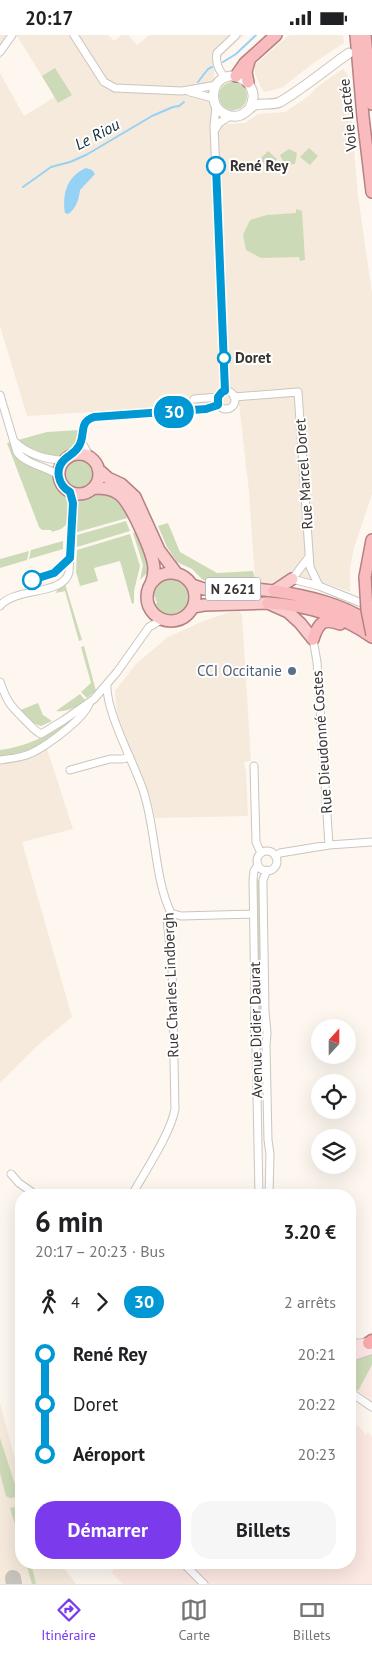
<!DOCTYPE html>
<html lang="fr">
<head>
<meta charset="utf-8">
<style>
  body { margin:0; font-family:"PT Sans",sans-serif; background:#f6f6f6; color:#202124; height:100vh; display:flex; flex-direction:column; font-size:19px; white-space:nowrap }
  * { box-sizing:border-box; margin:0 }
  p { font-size:16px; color:#757577 }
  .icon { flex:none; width:28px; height:28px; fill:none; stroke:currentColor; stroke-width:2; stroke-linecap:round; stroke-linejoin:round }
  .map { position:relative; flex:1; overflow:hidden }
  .sheet { position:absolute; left:15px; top:1154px; width:341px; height:380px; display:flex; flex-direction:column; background:#fff; border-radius:20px; box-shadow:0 5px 20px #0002 }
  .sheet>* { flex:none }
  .badge { padding:0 10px; border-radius:16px; font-size:18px; line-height:32px }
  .needle { width:32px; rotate:21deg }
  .controls { position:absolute; left:311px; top:984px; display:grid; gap:10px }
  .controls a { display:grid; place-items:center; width:45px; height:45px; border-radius:50%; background:#fff; box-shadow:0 5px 20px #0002; font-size:25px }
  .map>.badge { position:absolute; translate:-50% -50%; box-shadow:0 0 0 2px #fff }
  .legs { display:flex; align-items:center; gap:8px; height:55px; padding:0 20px; font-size:16px }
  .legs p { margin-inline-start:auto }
  .summary { display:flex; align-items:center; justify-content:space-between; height:85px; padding:0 20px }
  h1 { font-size:28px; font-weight:800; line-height:38px }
  .primary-button { display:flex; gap:10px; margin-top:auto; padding:10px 20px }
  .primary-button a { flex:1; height:58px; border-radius:20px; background:#7c3aed; color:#fff; font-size:20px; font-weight:800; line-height:58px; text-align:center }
  .primary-button a+a { background:#f6f6f6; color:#202124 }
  ul { padding:0 20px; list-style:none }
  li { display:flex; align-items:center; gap:18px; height:50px; font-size:19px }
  li i { display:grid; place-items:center; width:8px; height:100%; margin:0 6px; background:currentColor }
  li i::after { content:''; width:12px; height:12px; margin:-6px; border:4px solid; border-radius:50%; background:#fff }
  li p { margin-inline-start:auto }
  li:first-child i { background:linear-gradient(#0000 50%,currentColor 0) }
  li:last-child i { background:linear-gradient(currentColor 50%,#0000 0) }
  .status { display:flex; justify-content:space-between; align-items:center; height:35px; padding:0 25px; background:#fff; direction:ltr }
  .status svg { height:14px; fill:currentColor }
  .dock { display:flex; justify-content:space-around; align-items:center; height:70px; border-top:1px solid #e0e0e0; background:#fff; font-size:14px; color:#757577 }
  .dock a { display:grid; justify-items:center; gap:2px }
  .dock .on { color:#7c3aed }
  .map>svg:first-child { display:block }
</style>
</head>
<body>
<div class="status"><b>20:17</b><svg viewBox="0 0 49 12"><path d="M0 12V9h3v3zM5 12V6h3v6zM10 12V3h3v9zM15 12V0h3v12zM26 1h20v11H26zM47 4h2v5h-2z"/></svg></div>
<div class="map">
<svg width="372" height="1549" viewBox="0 0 372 1549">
  <rect width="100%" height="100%" fill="#fdf7f0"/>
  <path fill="#f5eadc" d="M0,0H108L114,6L121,0H128L137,10L149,0H244L222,21L214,38L212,90L245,88L258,79L285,77L309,61L317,52L343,34L348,40L358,161L372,258V459L354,513L350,533V557L328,549L290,542L280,546L271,548L260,549L259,545L255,544L249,457L239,368L27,381L0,291V38L24,81L55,62L17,1L0,24Z
    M289,0H343L344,8L312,29L283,52L266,57L263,56L255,39V30Z
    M239,576L242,580L251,726L244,727L246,738L248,781L155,783L151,765L117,678L115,656L136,629L168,602L201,587L230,577Z
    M47,714L73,794L22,807L72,982L37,1011L0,1048V724Z
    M0,1368L21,1447V1528H60L76,1549H0Z"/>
  <path fill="#fde9e3" d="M372,1330V1366L358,1356Z
    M350,1385L363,1395L365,1400L368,1397L372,1402V1549H122L111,1537L121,1528H350Z"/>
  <path fill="#cddab7" d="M55,33L72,60L58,68L42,41Z
    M219 61a14 14 0 1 1 28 0a14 14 0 1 1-28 0Z
    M309,113L318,121L310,130L300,122Z
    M289,114L297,118L295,129L285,130L280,120Z
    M268,116L277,124L269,133L260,124Z
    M296,174L302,176L305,225L300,226L299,222L261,223L246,215L243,200L250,185L267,180L296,178Z
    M79,395C78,399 78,403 77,407C74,418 59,421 50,421V419L49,421L26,413L18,405L47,397Z
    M11,407L21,425L26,429L52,440L58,453L68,464L70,471L69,484L66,490L61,494L52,497L51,495H42L39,492L7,408Z
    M64 439a15 15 0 1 1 30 0a15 15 0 1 1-30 0Z
    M95,458L114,459L131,482L74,498L76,464L87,462Z
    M126,486L130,496L77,512V500Z
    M168,488L180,517L217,538L253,536L255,544L260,545V549L203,545L192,534L177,527L167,512L158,491Z
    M138,497L151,534L140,545L143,530L133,498Z
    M130,499L140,531L134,556V568L132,569L120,526L94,533L98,546L80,551L76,537L77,515Z
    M63,506V514L29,524L31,515Z
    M29,516L27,525L0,533V524Z
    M168,543C216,545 175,607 154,569L157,568L155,562H152C153,552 159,547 168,543Z
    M65,549L82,605L79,606L65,556L56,558L58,553Z
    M84,611L96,656L87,663L81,657L91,648L81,612Z
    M80,659L86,666C79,671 65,678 56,676Z
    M38,668L43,680L52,686L41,691L30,687L18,676Z
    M68,686L70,688L35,713L0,723V715C25,712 48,701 68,686Z
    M255,843L261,847L264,992H258Z
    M372,1318V1330L358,1356L350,1351C350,1328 350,1327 372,1318Z
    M0,1403L18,1459L17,1462L10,1463L6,1461L0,1438Z
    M20,1471L21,1487L19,1491L16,1493L10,1473Z
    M26,1528H31L36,1549H32Z"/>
  <path fill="#96d2f5" d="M86,133L92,135L95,139L80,155C79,164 76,174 68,179L65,178C62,159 67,141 86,133Z"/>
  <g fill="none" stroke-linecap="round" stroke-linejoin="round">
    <path stroke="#96d2f5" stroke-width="2" d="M223,27L236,19L256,0
      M198,47L208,34L212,32
      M23,152L51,132L70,127L86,120L152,81L173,72L179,71L184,67"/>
    <path stroke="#c6c2bc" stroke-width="16" d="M13,1543L14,1549"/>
    <defs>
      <path id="minor" d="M74,0L104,47L115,53L182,56L217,50
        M0,17L12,0
        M225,43C219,35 215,28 217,18L236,0
        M190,57L213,63
        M216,71L214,91L225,356
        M215,95L219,88L230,81
        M217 365a9 9 0 1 1 18 0a9 9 0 1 1-18 0Z
        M0,360L17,417C27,430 45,431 58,440
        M234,362L298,357L310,532L319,551L369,571
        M194,364L218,362
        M14,406C27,419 46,425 64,425
        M81,406L90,422
        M73,419L81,408L84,388L89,383L200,375L218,370
        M309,522L292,544L319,551
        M0,571C14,552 64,561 69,537L73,468L70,457
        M313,604L317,627L329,810
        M0,647C8,669 10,670 26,686C31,691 35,696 41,699L64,685L94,664L117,637L149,592L163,584
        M107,649C105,675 134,728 143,755C156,793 154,843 171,878
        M0,725C8,724 16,723 23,721C40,717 83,685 89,669
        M254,731L256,807L261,818
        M70,735L110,724H122L130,722
        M257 826a10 10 0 1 1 20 0a10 10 0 1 1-20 0Z
        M275,821L280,818L329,810L372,807
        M258,830L254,836L253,845L255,970L254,993L256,1011L259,1160
        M267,835L263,845V852L265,976L267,998L266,1011L268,1105L270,1119L269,1160
        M171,878L181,881L253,879
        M11,1139L19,1148L36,1160
        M132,1160C144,1138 171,1098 175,1074L172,931L167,884L171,878
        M350,1357L372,1372
        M183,1528L204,1549"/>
      <path id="tertiary" d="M249,74C265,50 230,28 216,50C213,56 213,63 215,69C219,78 231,84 241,80C245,78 249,74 253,71C261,67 272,71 280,67C304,53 326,34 349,18"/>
      <path id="secondary" d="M350,1307L358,1310L372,1307
        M350,1321L372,1314"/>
      <path id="primary" d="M59 439a20 20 0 1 1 40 0a20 20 0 1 1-40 0Z
        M98,434L108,443L121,449L135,462L159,515L177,539
        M93,453C103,453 111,453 119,459C131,468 153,518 154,533C154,539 153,544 151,549
        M147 562a24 24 0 1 1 48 0a24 24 0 1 1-48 0Z
        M192,550L204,554H255L274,556L292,544
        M193,572L204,570L268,568L288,577L300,588L313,604"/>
      <path id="trunk" d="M356,0L363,82L372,157
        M365,0L372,69
        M236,41L245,28L276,0
        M248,47L246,37L249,26
        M365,542L372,505
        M274,556C308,561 343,569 372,589
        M268,568C306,570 341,580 372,602
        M313,604C319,587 323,583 340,589"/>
      <path id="motorway" d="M369,1308L372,1306"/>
    </defs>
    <use href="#minor" stroke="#cbc5be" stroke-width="9"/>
    <use href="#tertiary" stroke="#cbc5be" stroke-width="11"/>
    <use href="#secondary" stroke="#cbc5be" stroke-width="12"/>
    <use href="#primary" stroke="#b58182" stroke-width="14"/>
    <use href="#trunk" stroke="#b58182" stroke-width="14"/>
    <use href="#motorway" stroke="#b58182" stroke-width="15"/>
    <use href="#minor" stroke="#fff" stroke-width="7"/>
    <use href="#tertiary" stroke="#fff" stroke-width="9"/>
    <use href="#secondary" stroke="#fde6e6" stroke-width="10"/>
    <use href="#primary" stroke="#fbccce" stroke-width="11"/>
    <use href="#trunk" stroke="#fabbbe" stroke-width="11"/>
    <use href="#motorway" stroke="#f9aaad" stroke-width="12"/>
    <defs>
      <path id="trunk-bridge" d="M365,542L367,575L372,600"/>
    </defs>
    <use href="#trunk-bridge" stroke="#b58182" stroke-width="14" stroke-linecap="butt"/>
    <use href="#trunk-bridge" stroke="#fabbbe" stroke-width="11"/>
  </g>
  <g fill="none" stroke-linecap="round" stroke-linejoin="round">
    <defs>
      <path id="line-1" d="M32,545L54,538L70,523L73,468L70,457C58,450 54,434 65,424C71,419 75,418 79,411C86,400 78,387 94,382L206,374L218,370V362L222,357L225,356L216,131"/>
    </defs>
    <use href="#line-1" stroke="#fff" stroke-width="11"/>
    <use href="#line-1" stroke="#0098d4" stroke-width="8"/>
  </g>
  <g fill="#fff" stroke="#0098d4" stroke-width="2.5">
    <circle cx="216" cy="131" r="9"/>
    <circle cx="224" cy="323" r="6"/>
    <circle cx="32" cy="545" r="9"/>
  </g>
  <circle fill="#5c6f8a" stroke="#fff" stroke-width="2" cx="292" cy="636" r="5"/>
  <g text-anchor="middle" stroke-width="4" stroke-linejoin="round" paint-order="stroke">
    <rect fill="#fff" stroke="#737170" stroke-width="1" x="205.5" y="542.5" width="55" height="23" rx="4"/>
    <g font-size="14" font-weight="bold" fill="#373432">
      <text x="233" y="559">N 2621</text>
    </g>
    <g font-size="15" fill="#373432" stroke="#fff">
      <text transform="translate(348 80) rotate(-96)" y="5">Voie Lactée</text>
      <text transform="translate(304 439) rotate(-94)" y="5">Rue Marcel Doret</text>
      <text transform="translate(322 707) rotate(-94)" y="5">Rue Dieudonné Costes</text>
      <text transform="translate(171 950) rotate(-92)" y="5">Rue Charles Lindbergh</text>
      <text transform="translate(256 995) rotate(-91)" y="5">Avenue Didier Daurat</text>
    </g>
    <g font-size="15" font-weight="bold" fill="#373432" stroke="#fff" text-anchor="start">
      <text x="230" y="136">René Rey</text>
      <text x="235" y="328">Doret</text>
    </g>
    <g font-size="15" fill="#4e5e75" stroke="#fff" text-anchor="end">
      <text x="282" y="641">CCI Occitanie</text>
    </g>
    <g font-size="16" font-style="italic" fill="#132f3e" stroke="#fff">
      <text transform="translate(97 99) rotate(-28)" y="6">Le Riou</text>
    </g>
  </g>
</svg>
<div class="controls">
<a><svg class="needle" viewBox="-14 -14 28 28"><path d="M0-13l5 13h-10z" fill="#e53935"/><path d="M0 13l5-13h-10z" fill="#757577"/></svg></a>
<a><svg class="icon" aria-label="locate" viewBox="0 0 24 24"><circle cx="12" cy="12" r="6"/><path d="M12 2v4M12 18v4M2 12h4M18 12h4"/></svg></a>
<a><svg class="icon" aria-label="layers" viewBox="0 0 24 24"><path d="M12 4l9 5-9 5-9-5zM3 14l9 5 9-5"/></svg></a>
</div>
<b class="badge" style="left:174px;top:377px;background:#0098d4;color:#fff">30</b>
<section class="sheet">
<div class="summary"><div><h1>6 min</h1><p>20:17 – 20:23 · Bus</p></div><b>3.20 €</b></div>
<div class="legs"><svg class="icon" aria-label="walk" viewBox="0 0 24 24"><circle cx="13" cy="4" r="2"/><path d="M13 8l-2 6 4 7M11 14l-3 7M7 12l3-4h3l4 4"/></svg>4<svg class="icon" aria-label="forward" viewBox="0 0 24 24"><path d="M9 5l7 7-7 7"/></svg><b class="badge" style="background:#0098d4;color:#fff">30</b><p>2 arrêts</p></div>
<ul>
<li><i style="color:#0098d4"></i><b>René Rey</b><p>20:21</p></li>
<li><i style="color:#0098d4"></i><span>Doret</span><p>20:22</p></li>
<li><i style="color:#0098d4"></i><b>Aéroport</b><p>20:23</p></li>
</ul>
<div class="primary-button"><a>Démarrer</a><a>Billets</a></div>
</section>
</div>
<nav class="dock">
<a class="on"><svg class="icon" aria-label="directions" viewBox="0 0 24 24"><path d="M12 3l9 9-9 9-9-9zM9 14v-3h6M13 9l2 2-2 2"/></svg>Itinéraire</a>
<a><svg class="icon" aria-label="map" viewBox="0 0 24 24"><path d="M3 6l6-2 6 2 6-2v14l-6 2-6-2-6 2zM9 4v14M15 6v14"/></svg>Carte</a>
<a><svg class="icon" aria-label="tickets" viewBox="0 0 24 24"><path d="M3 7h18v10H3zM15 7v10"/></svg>Billets</a>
</nav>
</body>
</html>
